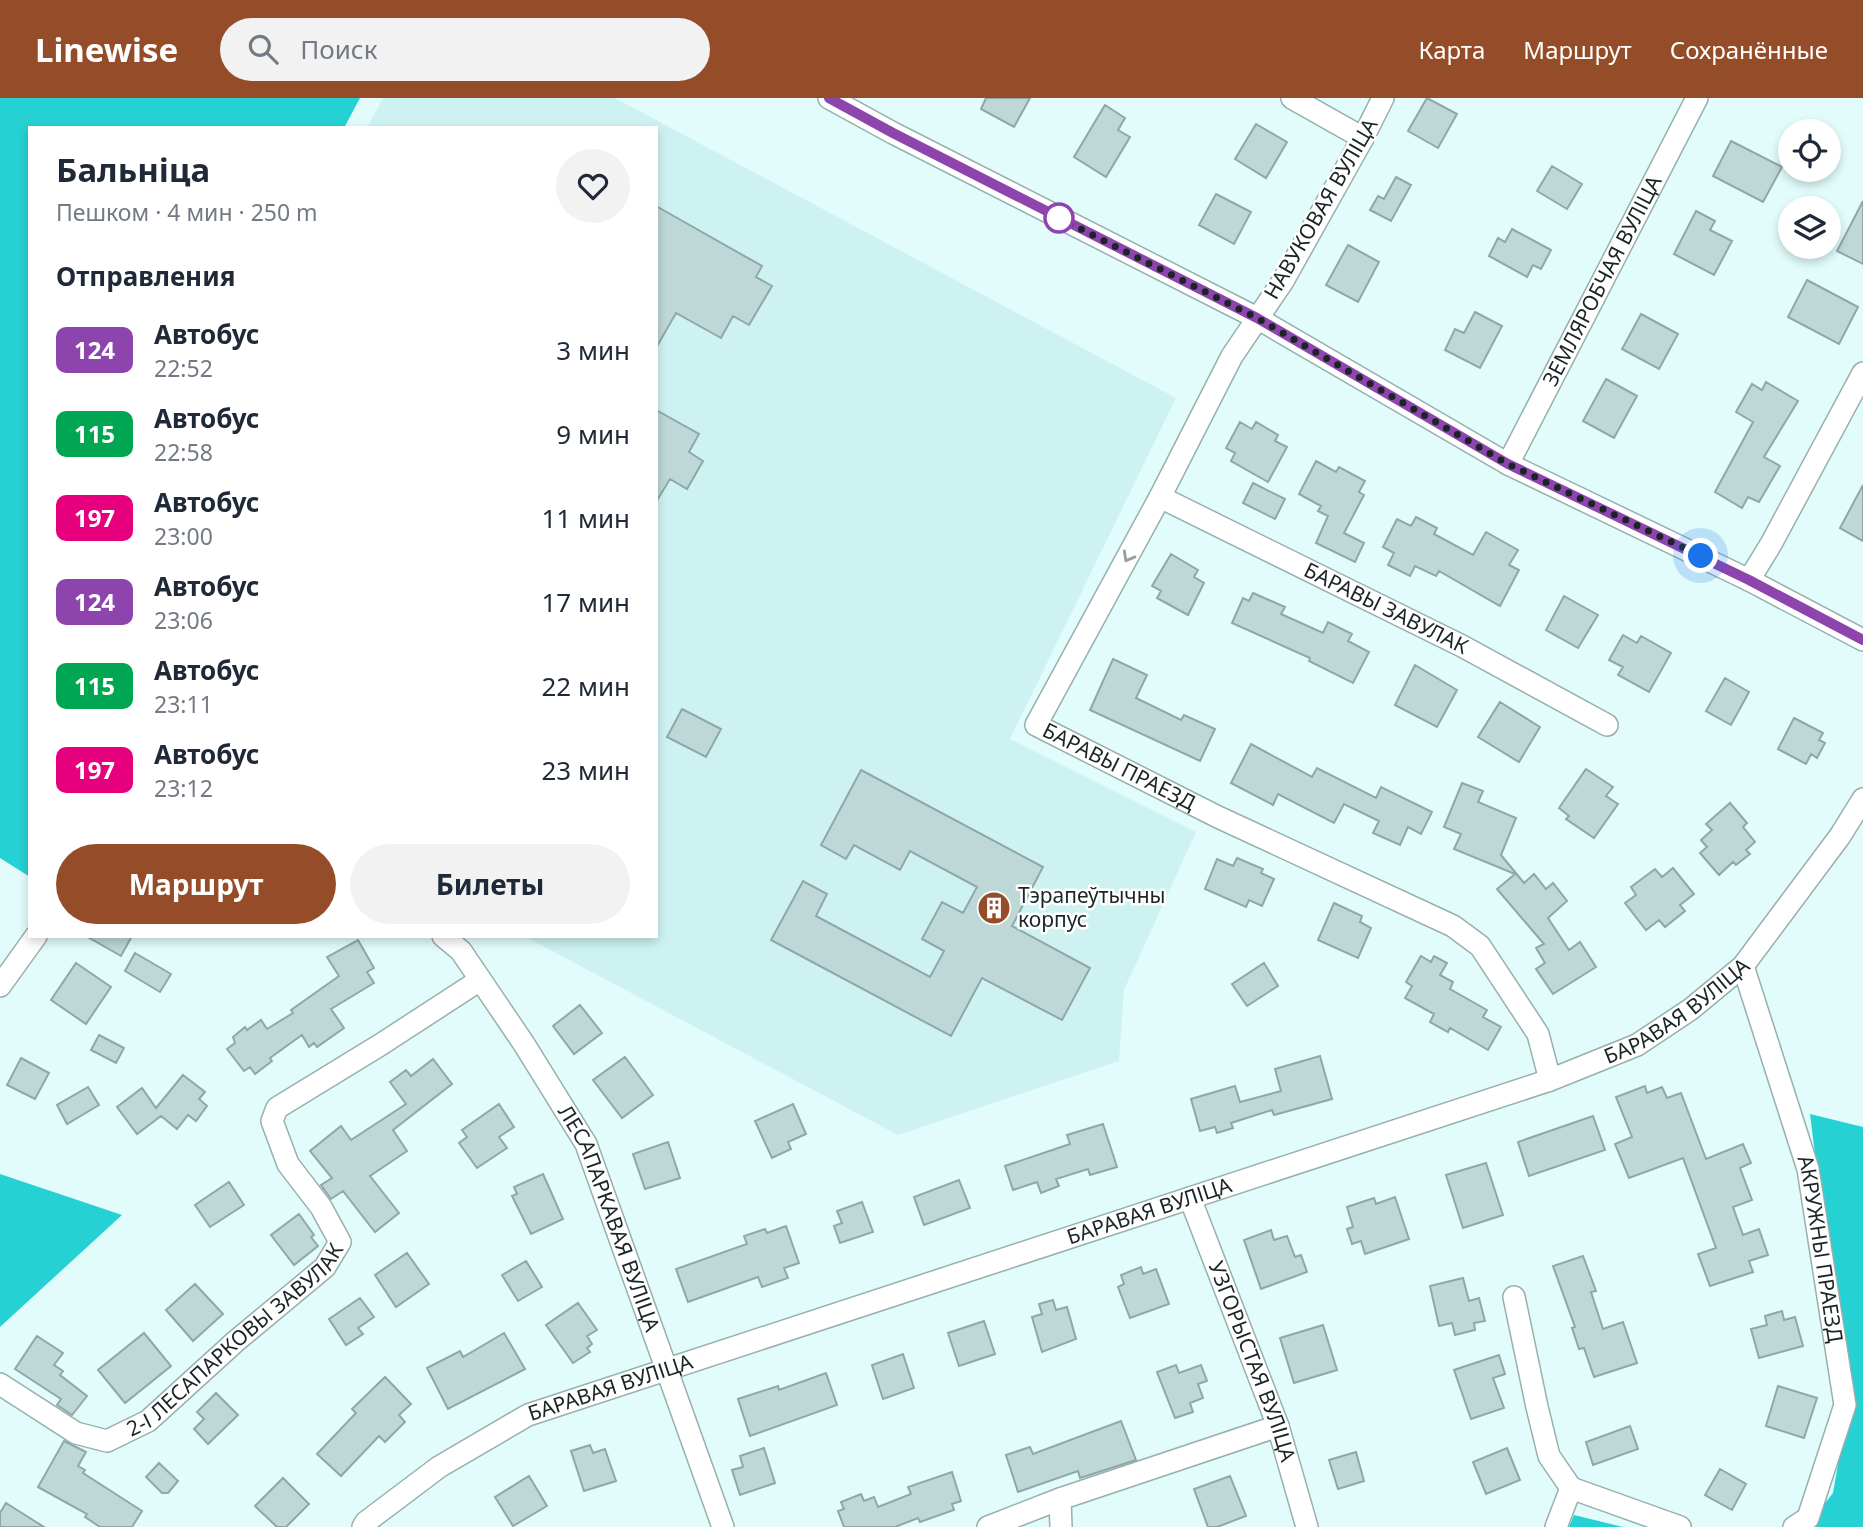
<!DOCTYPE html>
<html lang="ru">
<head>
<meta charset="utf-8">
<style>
  body { margin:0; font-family:"Noto Sans",sans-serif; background:#f2f2f3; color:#1f2937; height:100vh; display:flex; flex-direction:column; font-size:26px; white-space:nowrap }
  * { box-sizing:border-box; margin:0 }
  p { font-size:23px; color:#747a83 }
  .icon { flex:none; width:38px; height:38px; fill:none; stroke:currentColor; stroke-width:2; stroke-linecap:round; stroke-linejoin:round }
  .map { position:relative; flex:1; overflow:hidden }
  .sheet { position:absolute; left:28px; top:28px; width:630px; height:812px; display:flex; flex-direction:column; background:#fff; border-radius:0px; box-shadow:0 4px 10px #0003 }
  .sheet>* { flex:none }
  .badge { padding:0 14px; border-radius:10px; font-size:24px; line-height:46px }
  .buttons { position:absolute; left:1778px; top:21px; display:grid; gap:14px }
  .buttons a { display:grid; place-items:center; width:63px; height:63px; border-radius:50%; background:#fff; box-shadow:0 4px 10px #0003; font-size:35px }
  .you { position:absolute; width:35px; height:35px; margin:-18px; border:5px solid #fff; border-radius:50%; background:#1a73e8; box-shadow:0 0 0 10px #1a73e833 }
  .map>.badge { position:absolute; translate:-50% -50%; box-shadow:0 0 0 4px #fff }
  h2 { padding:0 28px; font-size:26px; line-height:63px }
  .round { display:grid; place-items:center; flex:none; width:74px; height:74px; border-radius:37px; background:#f2f2f3 }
  .overview { display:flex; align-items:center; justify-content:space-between; height:119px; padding:0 28px }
  h1 { font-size:33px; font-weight:700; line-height:52px }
  .action { display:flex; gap:14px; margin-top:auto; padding:14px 28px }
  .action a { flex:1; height:80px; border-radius:42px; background:#944d28; color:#fff; font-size:28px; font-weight:700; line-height:80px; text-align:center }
  .action a+a { background:#f2f2f3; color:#1f2937 }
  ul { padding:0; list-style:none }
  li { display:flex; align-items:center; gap:21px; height:84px; padding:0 28px }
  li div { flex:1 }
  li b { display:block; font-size:26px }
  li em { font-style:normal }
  li .badge { min-width:77px; font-weight:700; text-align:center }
  header { display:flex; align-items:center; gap:42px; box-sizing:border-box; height:98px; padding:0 35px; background:#944d28; color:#fff }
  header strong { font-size:33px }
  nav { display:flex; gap:38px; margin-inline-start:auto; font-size:24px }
  .search { width:490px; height:63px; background:#f2f2f3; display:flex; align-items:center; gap:18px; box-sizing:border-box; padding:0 24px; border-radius:38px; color:#747a83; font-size:26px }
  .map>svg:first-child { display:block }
</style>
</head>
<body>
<header>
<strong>Linewise</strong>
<div class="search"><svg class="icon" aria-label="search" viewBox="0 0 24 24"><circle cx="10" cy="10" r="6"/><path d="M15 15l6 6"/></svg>Поиск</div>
<nav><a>Карта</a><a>Маршрут</a><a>Сохранённые</a></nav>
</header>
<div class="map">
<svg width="1863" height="1429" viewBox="0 0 1863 1429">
  <rect width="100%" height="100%" fill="#e2fcfc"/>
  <path fill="#cef2f2" d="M383,0H615L1176,300L1010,641L1196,734L1124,892L1119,963L898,1037L524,838H656V30H367Z"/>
  <path fill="#26d1d3" d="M0,0H360L344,30H30V779L0,760Z
    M1810,1016L1863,1029V1429H1806L1833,1395L1847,1315Z
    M0,1076L122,1117L0,1229Z
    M1574,1417L1623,1429H1569Z"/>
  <path fill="#bed7d7" stroke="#8fa8a7" stroke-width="2" d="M986,0H1030L1014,29L981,11Z
    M1427,0L1457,16L1438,50L1408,33Z
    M1105,7L1125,20L1118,32L1130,39L1106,79L1074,59Z
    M1256,26L1287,44L1266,80L1235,61Z
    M1731,43L1782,69L1763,104L1713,78Z
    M1552,68L1582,86L1567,111L1537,93Z
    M1396,79L1411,87L1391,123L1370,112L1378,98L1384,101Z
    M1216,96L1251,114L1234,146L1199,127Z
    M1863,103V166L1837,153Z
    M656,108L762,168L756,179L772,188L749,227L733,218L721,240L676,215L656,250Z
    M1696,113L1715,123L1710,132L1732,143L1714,177L1674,156Z
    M1512,131L1551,152L1541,171L1533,167L1527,179L1489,158L1498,140L1505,144Z
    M1348,147L1379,164L1358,204L1326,187Z
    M1807,182L1858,209L1839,246L1788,219Z
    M1475,214L1502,228L1480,270L1445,252L1455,231L1464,235Z
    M1641,216L1678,236L1659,271L1622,251Z
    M1606,281L1637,298L1614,340L1583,323Z
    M1766,284L1798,303L1764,359L1780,368L1759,404L1748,399L1742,410L1715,394L1753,324L1736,314L1752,286L1762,292Z
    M656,312L699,336L689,354L703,363L687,391L670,381L656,404Z
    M1240,324L1252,331L1256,324L1278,337L1275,343L1287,349L1268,384L1231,363L1235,355L1226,350Z
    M1316,363L1336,374L1339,369L1365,383L1359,394L1364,397L1344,435L1364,445L1355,464L1316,445L1328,418L1318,413L1321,408L1299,396Z
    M1253,385L1285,401L1275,421L1243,405Z
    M1863,387V443L1840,430Z
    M1416,419L1437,430L1434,436L1473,457L1486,434L1518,452L1509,467L1519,472L1500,508L1439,473L1436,478L1415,468L1410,478L1388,467L1394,455L1383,449L1397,421L1411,428Z
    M1171,456L1198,472L1194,479L1204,485L1188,517L1157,500L1161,493L1152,488Z
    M1253,495L1285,509L1281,516L1323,535L1328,524L1352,536L1348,543L1369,554L1353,585L1309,563L1310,560L1232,525L1243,500L1249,503Z
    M1564,498L1598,517L1578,550L1546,532Z
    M1623,537L1637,545L1641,538L1671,555L1649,594L1618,577L1623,569L1609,562Z
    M1113,561L1147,577L1136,600L1181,622L1184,617L1215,631L1200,663L1090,612Z
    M1415,567L1457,592L1437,629L1395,607Z
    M1725,580L1749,594L1731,627L1706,613Z
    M1500,604L1540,629L1519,664L1478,639Z
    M682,611L721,631L706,659L667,639Z
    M1794,620L1823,635L1819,642L1825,645L1817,660L1811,656L1806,666L1778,651Z
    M1251,646L1312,679L1317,670L1376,700L1381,689L1432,714L1421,736L1408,729L1400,747L1373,735L1379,723L1344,706L1334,725L1278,696L1273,707L1231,685Z
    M1586,671L1613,689L1606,698L1618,706L1594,740L1566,721L1569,718L1559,710Z
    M861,672L1043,769L1012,828L1090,870L1062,922L982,880L951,938L771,842L803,783L827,796L816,818L930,879L944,853L922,841L942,804L963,815L977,789L910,753L900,772L854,747L846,761L821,747Z
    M1462,685L1483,693L1478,704L1516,720L1501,757L1524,785L1534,776L1546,791L1553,785L1567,803L1548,820L1569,852L1580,844L1596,869L1553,896L1536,871L1545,865L1536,850L1544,846L1497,791L1515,776L1454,751L1461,736L1444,729Z
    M1730,705L1747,725L1743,729L1755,744L1746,752L1750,756L1736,767L1733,764L1719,777L1700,755L1707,749L1701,742L1712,732L1706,726Z
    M1237,760L1263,771L1261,775L1274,781L1262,808L1249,802L1246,809L1205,791L1217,761L1233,768Z
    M1673,770L1694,796L1680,807L1685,813L1665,829L1659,822L1646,832L1625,805L1636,797L1631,789L1655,771L1662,779Z
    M1334,805L1362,818L1360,824L1371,830L1358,860L1318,842Z
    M86,838H132L121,858Z
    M358,842L374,870L367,874L374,885L331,911L344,930L317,949L314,945L309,949L302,937L270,960L272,963L255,976L250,969L244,973L227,951L235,945L233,939L245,929L247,932L261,922L267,931L293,915L291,912L339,878L327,859Z
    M135,855L171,876L160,894L125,873Z
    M1421,858L1431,864L1434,858L1447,865L1440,877L1453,884L1450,891L1487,912L1483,919L1501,929L1488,952L1450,930L1448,934L1430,924L1434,916L1405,900L1412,888L1406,884Z
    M76,865L111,889L86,926L51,902Z
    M1264,865L1278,888L1247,908L1232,886Z
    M580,907L602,935L574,956L553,928Z
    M99,937L124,950L116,965L91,952Z
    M1320,958L1332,1001L1274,1017L1272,1012L1231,1025L1233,1030L1217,1035L1215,1029L1200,1033L1191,1001L1235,988L1240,1004L1281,993L1275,971Z
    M625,959L653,997L622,1020L593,982Z
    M21,960L49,975L35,1001L7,987Z
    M433,961L452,986L393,1032L407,1053L370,1078L399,1115L375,1134L343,1093L331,1101L321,1087L332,1080L310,1053L341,1028L351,1042L406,1006L390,984L406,972L411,978Z
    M183,977L205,994L199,1001L207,1008L196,1023L188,1017L177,1031L161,1018L137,1036L117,1009L142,990L156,1010Z
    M1645,988L1647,995L1662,989L1667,1000L1681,995L1706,1061L1743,1046L1751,1065L1740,1070L1752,1102L1733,1109L1743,1137L1759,1131L1768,1157L1749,1163L1753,1174L1710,1188L1698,1156L1716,1150L1683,1060L1629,1080L1615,1046L1632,1039L1616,999Z
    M88,989L99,1007L67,1026L57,1007Z
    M499,1006L514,1029L499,1039L507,1050L477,1070L459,1045L467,1039L462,1032Z
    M793,1006L806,1036L788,1044L791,1051L772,1060L755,1023Z
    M1593,1018L1605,1052L1529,1078L1518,1044Z
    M1103,1026L1117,1069L1090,1077L1088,1071L1056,1081L1059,1088L1041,1095L1037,1084L1013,1092L1005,1068L1070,1046L1067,1037Z
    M668,1044L680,1080L645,1091L633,1056Z
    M1486,1065L1503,1117L1463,1130L1446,1077Z
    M543,1076L563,1121L531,1136L512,1098L517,1096L514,1089Z
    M959,1082L970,1110L924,1127L914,1099Z
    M229,1084L244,1107L210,1129L195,1107Z
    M1395,1099L1409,1141L1365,1156L1361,1143L1352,1146L1347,1131L1353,1129L1347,1109L1374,1100L1376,1106Z
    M862,1104L873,1134L840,1145L834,1128L842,1125L837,1113Z
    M299,1116L314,1137L311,1139L318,1148L294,1167L271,1137Z
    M786,1128L799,1165L784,1170L788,1180L762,1189L758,1179L688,1204L676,1171L747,1146L744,1138L765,1131L767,1135Z
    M1271,1132L1274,1142L1287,1138L1295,1159L1301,1157L1307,1174L1261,1191L1244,1142Z
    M407,1155L429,1186L396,1209L375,1177Z
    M1583,1158L1596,1193L1591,1194L1603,1231L1623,1224L1637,1265L1594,1279L1584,1250L1579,1251L1572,1230L1575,1229L1553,1168Z
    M526,1163L542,1189L518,1203L502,1177Z
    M1141,1169L1143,1176L1156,1171L1169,1206L1130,1220L1118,1189L1124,1186L1121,1177Z
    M1463,1180L1469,1203L1479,1200L1485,1223L1474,1225L1475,1232L1455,1237L1452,1225L1439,1228L1430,1188Z
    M195,1186L223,1216L193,1243L166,1212Z
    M360,1200L374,1219L358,1230L363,1236L346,1247L329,1221Z
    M1053,1202L1056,1212L1067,1209L1076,1241L1042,1254L1032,1219L1042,1216L1039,1206Z
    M578,1205L597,1232L587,1238L592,1246L587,1250L590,1254L573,1265L546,1227Z
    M1782,1213L1784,1222L1795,1219L1803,1248L1759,1260L1751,1231L1767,1227L1765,1218Z
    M984,1223L995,1256L959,1268L948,1235Z
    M1323,1227L1337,1272L1294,1285L1280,1240Z
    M144,1235L171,1268L125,1305L98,1272Z
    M504,1235L525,1271L448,1311L427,1270L460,1253L463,1259Z
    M37,1238L63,1255L54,1267L63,1273L60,1277L87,1298L72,1317L57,1307L61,1301L15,1271Z
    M903,1256L914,1290L883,1301L872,1267Z
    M1499,1257L1505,1276L1493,1280L1504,1310L1471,1321L1454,1272Z
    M1176,1267L1179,1275L1201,1267L1207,1283L1198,1286L1203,1300L1190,1305L1193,1314L1175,1320L1157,1274Z
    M826,1275L837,1307L750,1338L738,1301L778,1288L779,1292Z
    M385,1279L411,1306L399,1317L405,1324L385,1344L379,1338L341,1378L317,1356L356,1315L352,1311Z
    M1778,1288L1817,1300L1804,1340L1766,1328Z
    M216,1295L238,1317L208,1346L194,1331L204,1321L197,1314Z
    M1121,1323L1136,1362L1080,1380L1078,1373L1018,1394L1006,1357L1030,1349L1033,1356Z
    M1630,1328L1638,1351L1593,1367L1586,1344Z
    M64,1343L86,1354L78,1368L85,1372L83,1375L142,1413L132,1429H100L85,1419L87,1416L38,1389Z
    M590,1347L593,1355L605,1351L616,1383L584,1393L571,1353Z
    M764,1350L775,1385L740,1397L732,1372L743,1369L740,1358Z
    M1507,1350L1520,1382L1486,1396L1473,1364Z
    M1356,1354L1364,1383L1338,1391L1329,1362Z
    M159,1365L178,1383L168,1395H162L146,1379Z
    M1720,1371L1746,1386L1732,1412L1705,1397Z
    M952,1374L961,1403L952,1406L954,1412L920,1424L918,1420L895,1429H844L838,1413L844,1411L841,1404L861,1396L864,1403L874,1399L878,1409L911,1396L908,1389Z
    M529,1378L547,1408L513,1428L495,1399Z
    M1230,1378L1246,1418L1217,1429H1208L1194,1391Z
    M283,1380L309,1406L286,1429H277L255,1408Z
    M6,1405L44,1429H0V1415Z"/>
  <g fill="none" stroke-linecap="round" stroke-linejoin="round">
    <defs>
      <g id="minor">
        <path d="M829,0L893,35L1257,220L1508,366L1749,482L1863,542"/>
        <path d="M1292,0L1363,40"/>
        <path id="s1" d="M1383,0L1363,40L1283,183L1232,258L1160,399L1036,627L1218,719L1453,828L1480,848L1538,936L1550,982"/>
        <path id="s2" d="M1508,366L1697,0"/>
        <path id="s3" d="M1160,399L1462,548L1607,627"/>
        <path d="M1749,482L1771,446L1863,275"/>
        <path id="s4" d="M443,838L461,853L524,946L586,1046L723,1429"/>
        <path id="s5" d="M1743,868L1808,1071L1845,1307L1808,1420L1794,1429"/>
        <path d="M0,888L36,838"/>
        <path id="s6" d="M1190,1100L1278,1328L1307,1429"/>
        <path d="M1514,1199L1537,1309L1549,1358L1571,1390"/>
        <path id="s7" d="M0,1286L76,1335L107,1343L148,1323L236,1243L325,1169L340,1144L321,1109L288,1066L272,1023L277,1010L380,947L480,882"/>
        <path d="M1060,1401L1061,1429"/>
        <path id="s8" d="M363,1429L366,1424L439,1369L528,1317L1550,982L1637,947L1691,911L1743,868L1840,738L1863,701"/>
        <path d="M988,1429L1060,1401L1278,1328"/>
        <path d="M1556,1429L1571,1390L1680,1429"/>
      </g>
    </defs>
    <use href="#minor" stroke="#97afaf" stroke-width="24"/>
    <use href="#minor" stroke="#fff" stroke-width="21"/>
  </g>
  <defs><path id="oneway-chevron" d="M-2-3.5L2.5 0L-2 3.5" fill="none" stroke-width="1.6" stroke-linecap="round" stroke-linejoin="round" transform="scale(1.75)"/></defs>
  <use stroke="#989d9d" href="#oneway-chevron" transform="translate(1128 459) rotate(119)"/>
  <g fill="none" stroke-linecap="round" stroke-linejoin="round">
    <defs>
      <path id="line" d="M829,0L893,35L1257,220L1508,366L1749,482L1863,542"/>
    </defs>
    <use href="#line" stroke="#fff" stroke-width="16"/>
    <use href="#line" stroke="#8e44ad" stroke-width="10"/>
    <path stroke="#1b2525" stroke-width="7" stroke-dasharray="0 12.6" d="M1059,120L1257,220L1508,366L1701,458"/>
  </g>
  <defs>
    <symbol id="building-disc" viewBox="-11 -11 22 22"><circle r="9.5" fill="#944d28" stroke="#fff"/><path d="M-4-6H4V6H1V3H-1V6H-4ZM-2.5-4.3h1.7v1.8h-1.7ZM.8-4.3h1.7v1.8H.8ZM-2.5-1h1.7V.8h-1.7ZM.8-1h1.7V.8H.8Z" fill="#fff"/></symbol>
  </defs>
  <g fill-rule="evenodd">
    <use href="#building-disc" x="975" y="791" width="38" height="38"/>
  </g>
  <circle fill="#fff" stroke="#8e44ad" stroke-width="3.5" cx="1059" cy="120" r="14"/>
  <g text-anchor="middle" stroke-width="5" stroke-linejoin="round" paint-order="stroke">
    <g font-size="21" fill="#1b2525" stroke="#fff">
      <text transform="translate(1321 111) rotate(-60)" y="7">НАВУКОВАЯ ВУЛІЦА</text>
      <text dy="7" stroke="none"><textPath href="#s2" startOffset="206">ЗЕМЛЯРОБЧАЯ ВУЛІЦА</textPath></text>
      <text dy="7" stroke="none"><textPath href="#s3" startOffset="252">БАРАВЫ ЗАВУЛАК</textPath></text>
      <text dy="7" stroke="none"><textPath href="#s1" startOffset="810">БАРАВЫ ПРАЕЗД</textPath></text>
      <text dy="7" stroke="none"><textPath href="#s8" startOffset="1421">БАРАВАЯ ВУЛІЦА</textPath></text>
      <text dy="7" stroke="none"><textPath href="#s8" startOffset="854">БАРАВАЯ ВУЛІЦА</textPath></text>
      <text dy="7" stroke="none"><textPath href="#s4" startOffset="331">ЛЕСАПАРКАВАЯ ВУЛІЦА</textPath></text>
      <text dy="7" stroke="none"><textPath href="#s5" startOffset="294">АКРУЖНЫ ПРАЕЗД</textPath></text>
      <text dy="7" stroke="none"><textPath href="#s7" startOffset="287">2-І ЛЕСАПАРКОВЫ ЗАВУЛАК</textPath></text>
      <text dy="7" stroke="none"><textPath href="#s6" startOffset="175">УЗГОРЫСТАЯ ВУЛІЦА</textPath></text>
      <text dy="7" stroke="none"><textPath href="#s8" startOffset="287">БАРАВАЯ ВУЛІЦА</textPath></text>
    </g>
    <g font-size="21" fill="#1b2525" stroke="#fff" text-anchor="start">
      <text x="1018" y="805">Тэрапеўтычны<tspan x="1018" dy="24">корпус</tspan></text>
    </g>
  </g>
</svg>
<div class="buttons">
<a><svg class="icon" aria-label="locate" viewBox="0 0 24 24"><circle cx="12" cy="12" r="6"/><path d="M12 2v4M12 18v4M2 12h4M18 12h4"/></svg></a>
<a><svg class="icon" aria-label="layers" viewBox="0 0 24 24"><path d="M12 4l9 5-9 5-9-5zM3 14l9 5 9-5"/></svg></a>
</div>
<div class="you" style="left:1701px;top:458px"></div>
<section class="sheet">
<div class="overview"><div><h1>Бальніца</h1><p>Пешком · 4 мин · 250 m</p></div><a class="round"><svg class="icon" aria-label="heart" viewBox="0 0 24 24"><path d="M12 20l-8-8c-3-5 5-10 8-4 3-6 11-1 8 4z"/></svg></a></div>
<h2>Отправления</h2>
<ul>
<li><span class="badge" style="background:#8e44ad;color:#fff">124</span><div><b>Автобус</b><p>22:52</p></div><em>3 мин</em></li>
<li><span class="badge" style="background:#00a651;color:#fff">115</span><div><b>Автобус</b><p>22:58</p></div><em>9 мин</em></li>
<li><span class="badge" style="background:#e6007e;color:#fff">197</span><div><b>Автобус</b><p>23:00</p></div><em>11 мин</em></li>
<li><span class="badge" style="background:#8e44ad;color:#fff">124</span><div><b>Автобус</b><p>23:06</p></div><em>17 мин</em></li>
<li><span class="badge" style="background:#00a651;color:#fff">115</span><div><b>Автобус</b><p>23:11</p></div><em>22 мин</em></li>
<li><span class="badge" style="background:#e6007e;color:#fff">197</span><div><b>Автобус</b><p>23:12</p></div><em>23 мин</em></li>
</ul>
<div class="action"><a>Маршрут</a><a>Билеты</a></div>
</section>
</div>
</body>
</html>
